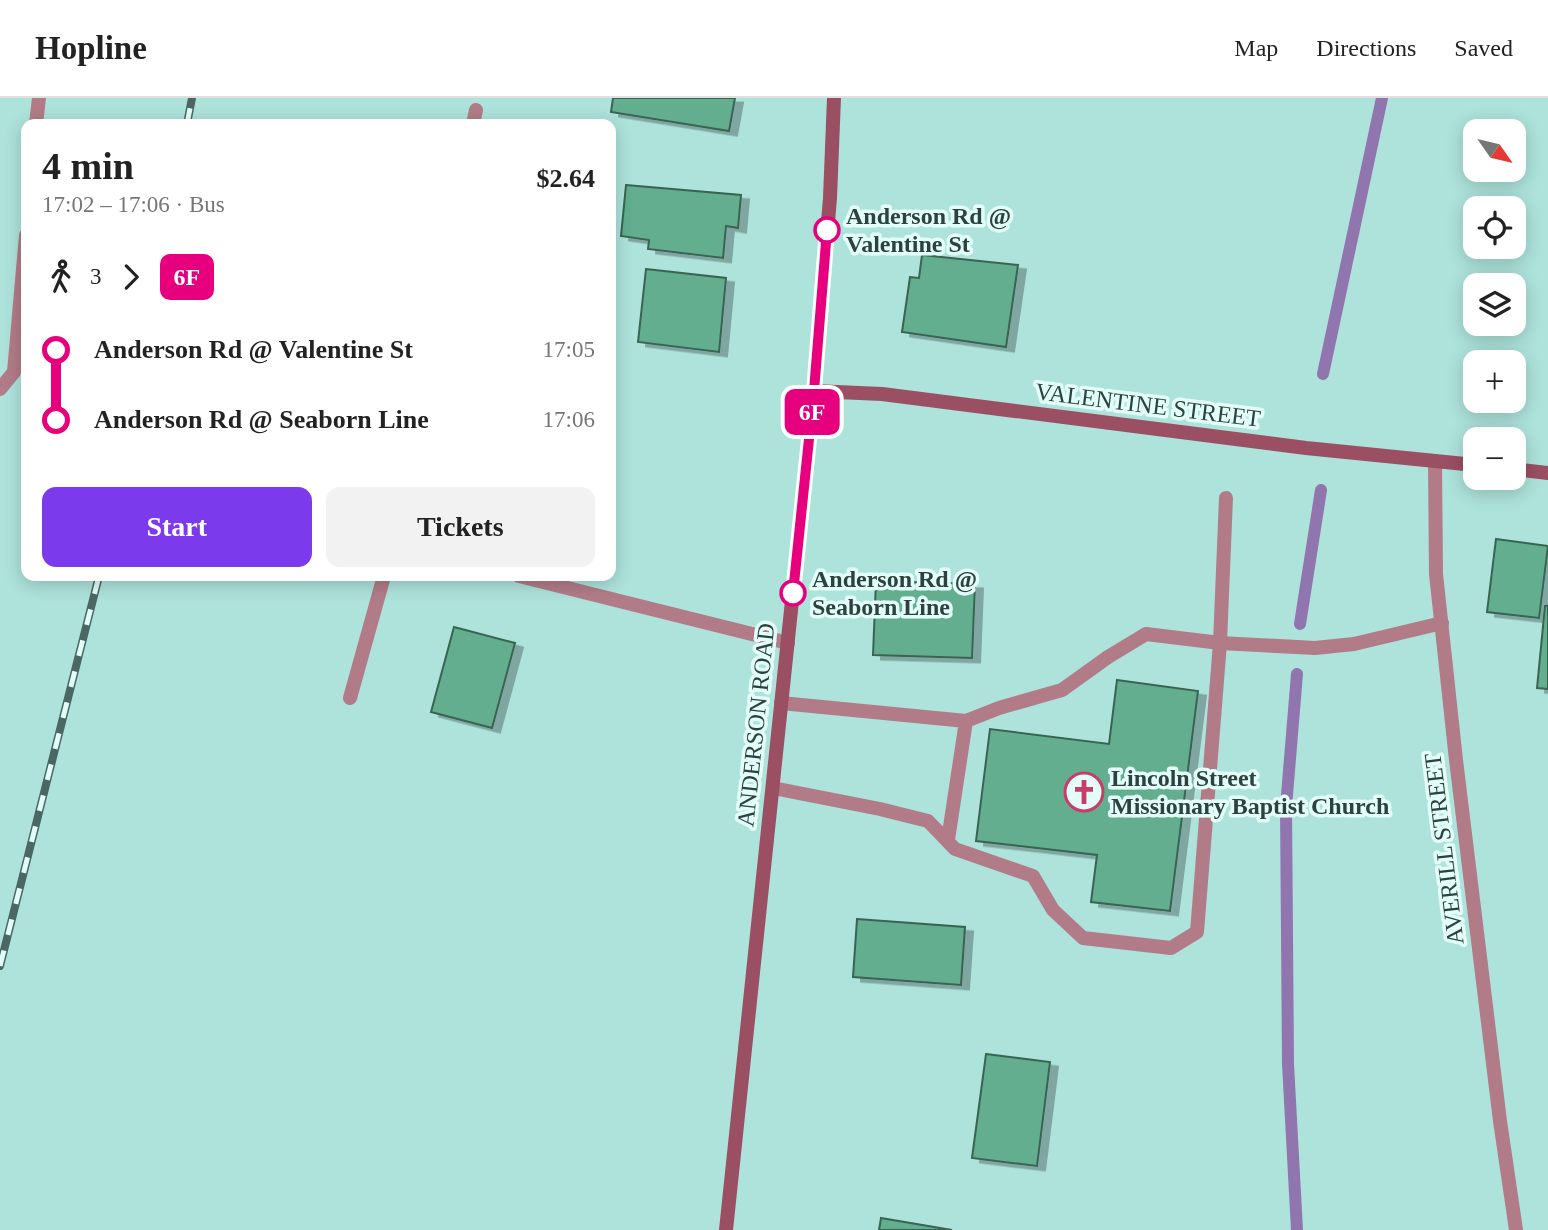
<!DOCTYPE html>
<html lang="en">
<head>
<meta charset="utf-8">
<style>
  body { margin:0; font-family:Georgia,serif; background:#f2f2f2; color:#222; height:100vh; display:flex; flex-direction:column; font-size:26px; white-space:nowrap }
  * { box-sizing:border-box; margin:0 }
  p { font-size:23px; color:#767676 }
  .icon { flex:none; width:38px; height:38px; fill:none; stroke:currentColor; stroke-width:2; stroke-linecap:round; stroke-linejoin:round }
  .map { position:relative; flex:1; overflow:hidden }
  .sheet { position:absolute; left:21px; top:21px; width:595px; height:462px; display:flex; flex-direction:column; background:#fff; border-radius:14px; box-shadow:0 4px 18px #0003 }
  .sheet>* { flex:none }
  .badge { padding:0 14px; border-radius:10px; font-size:24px; line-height:46px }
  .needle { width:46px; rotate:124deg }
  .fabs { position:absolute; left:1463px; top:21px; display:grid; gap:14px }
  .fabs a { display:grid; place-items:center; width:63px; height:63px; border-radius:14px; background:#fff; box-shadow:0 4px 18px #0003; font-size:35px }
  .map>.badge { position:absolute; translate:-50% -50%; box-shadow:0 0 0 4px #fff }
  .legs { display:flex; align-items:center; gap:10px; height:77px; padding:0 21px; font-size:23px }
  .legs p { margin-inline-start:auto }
  .headline { display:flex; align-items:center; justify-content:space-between; height:119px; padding:0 21px }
  h1 { font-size:38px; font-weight:700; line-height:52px }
  .primary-button { display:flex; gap:14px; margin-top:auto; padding:14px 21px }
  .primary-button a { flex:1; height:80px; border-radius:14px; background:#7c3aed; color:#fff; font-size:28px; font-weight:700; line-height:80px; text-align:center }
  .primary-button a+a { background:#f2f2f2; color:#222 }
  ul { padding:0 21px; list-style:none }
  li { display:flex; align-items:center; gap:24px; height:70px; font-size:26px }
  li i { display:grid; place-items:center; width:10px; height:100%; margin:0 9px; background:currentColor }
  li i::after { content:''; width:18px; height:18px; margin:-9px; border:5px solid; border-radius:50%; background:#fff }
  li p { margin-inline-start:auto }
  li:first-child i { background:linear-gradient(#0000 50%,currentColor 0) }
  li:last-child i { background:linear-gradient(currentColor 50%,#0000 0) }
  header { display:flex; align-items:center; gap:42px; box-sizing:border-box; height:98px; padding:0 35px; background:#fff; border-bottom:2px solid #e0e0e0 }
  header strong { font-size:33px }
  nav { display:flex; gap:38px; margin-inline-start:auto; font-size:24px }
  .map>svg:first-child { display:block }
</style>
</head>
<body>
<header>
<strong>Hopline</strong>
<nav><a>Map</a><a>Directions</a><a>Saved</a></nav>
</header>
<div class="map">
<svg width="1548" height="1132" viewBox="0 0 1548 1132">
  <defs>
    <filter id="shadow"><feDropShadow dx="8" dy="4.5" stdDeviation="0" flood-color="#0004"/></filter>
  </defs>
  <rect width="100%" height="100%" fill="#ade3db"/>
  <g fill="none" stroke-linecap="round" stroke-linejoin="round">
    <path stroke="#9075af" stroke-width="12" d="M1323,276L1382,0
      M1300,526L1321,392
      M1297,576L1286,709L1288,966L1297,1132"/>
  </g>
  <path fill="#62ae8f" stroke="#3a6452" stroke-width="2" filter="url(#shadow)" d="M613,0H735L729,33L611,14Z
    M626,87L741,97L738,130L726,128L723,160L648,151L649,142L621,138Z
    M922,157L1018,167L1006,249L902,234L910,179L919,180Z
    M646,171L726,180L719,254L638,244Z
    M1496,441L1548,448L1539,520L1487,514Z
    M876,483L975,486L972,560L873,557Z
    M1545,508H1548V591L1537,590Z
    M454,529L515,545L492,630L431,614Z
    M1117,582L1198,593L1170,813L1091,804L1097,757L976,743L990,631L1109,646Z
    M857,821L965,829L961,887L853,879Z
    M986,956L1050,964L1037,1068L972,1060Z
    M881,1120L952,1132H879Z"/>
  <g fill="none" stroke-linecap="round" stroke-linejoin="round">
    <path stroke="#b17c88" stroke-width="14" d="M1226,400L1220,545L1315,550L1354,546L1442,525
      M350,600L384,478
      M773,690L880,711L928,723L955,751L1033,778L1053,812L1083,840L1171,850L1197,834L1220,545L1146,536L1108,559L1062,592L999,610L966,623L781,605
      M948,742L966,623"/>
    <path stroke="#b17c88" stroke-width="14" d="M36,26L39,0
      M473,26L476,12
      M0,291L14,274L26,137
      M1435,363L1436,476L1456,662L1500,1023L1516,1132
      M519,478L788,545"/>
    <path stroke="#9b4f62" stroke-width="14" d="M814,293L882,296L1306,350L1475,367
      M1514,371L1548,375
      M726,1132L814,293L830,100L834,0"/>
    <defs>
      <path id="rail" d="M187,26L192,0
        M0,868L99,478"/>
    </defs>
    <use href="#rail" stroke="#4a6763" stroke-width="8"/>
    <use href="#rail" stroke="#e3fef9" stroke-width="5" stroke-dasharray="16" stroke-linecap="butt"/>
  </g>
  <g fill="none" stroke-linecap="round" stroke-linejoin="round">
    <defs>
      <path id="line-1" d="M793,495L814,293L827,132"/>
    </defs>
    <use href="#line-1" stroke="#fff" stroke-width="16"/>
    <use href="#line-1" stroke="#e6007e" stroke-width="10"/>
  </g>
  <defs>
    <symbol id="church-ring" viewBox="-11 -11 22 22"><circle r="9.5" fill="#e3fef9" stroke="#c93c6a" stroke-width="1.5"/><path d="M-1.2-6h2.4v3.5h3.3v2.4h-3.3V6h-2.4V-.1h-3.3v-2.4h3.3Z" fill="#c93c6a"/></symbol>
  </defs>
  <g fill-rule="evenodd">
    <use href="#church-ring" x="1062" y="672" width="44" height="44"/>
  </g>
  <g fill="#fff" stroke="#e6007e" stroke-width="3.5">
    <circle cx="827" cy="132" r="12"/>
    <circle cx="793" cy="495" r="12"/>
  </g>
  <g text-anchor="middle" stroke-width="7" stroke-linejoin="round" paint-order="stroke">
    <g font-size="24" font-weight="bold" fill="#2c423f" stroke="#e3fef9" text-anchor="start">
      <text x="846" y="126">Anderson Rd @<tspan x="846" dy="28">Valentine St</tspan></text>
      <text x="812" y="489">Anderson Rd @<tspan x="812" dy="28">Seaborn Line</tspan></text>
    </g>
    <g font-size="24" fill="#2c423f" stroke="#e3fef9">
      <text transform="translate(1148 307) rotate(7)" y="8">VALENTINE STREET</text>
      <text transform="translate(756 627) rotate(-84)" y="8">ANDERSON ROAD</text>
      <text transform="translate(1444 751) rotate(-97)" y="8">AVERILL STREET</text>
    </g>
    <g font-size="24" font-weight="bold" fill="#2c423f" stroke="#e3fef9" text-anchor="start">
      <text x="1111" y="688">Lincoln Street<tspan x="1111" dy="28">Missionary Baptist Church</tspan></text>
    </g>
  </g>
</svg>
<div class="fabs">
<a><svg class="needle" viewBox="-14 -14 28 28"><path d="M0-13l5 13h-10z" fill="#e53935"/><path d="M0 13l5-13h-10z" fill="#767676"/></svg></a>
<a><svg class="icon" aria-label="locate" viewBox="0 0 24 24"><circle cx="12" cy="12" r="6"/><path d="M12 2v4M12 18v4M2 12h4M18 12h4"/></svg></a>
<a><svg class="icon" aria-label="layers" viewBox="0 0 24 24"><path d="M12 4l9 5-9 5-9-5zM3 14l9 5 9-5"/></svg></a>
<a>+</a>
<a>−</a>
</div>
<b class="badge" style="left:812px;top:314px;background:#e6007e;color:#fff">6F</b>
<section class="sheet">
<div class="headline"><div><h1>4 min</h1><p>17:02 – 17:06 · Bus</p></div><b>$2.64</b></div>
<div class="legs"><svg class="icon" aria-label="walk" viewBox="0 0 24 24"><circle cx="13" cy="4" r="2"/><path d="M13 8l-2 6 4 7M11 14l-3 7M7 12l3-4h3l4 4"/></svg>3<svg class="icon" aria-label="forward" viewBox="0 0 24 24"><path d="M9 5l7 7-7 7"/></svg><b class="badge" style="background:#e6007e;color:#fff">6F</b></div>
<ul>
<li><i style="color:#e6007e"></i><b>Anderson Rd @ Valentine St</b><p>17:05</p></li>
<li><i style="color:#e6007e"></i><b>Anderson Rd @ Seaborn Line</b><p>17:06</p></li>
</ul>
<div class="primary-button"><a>Start</a><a>Tickets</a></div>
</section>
</div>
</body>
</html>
